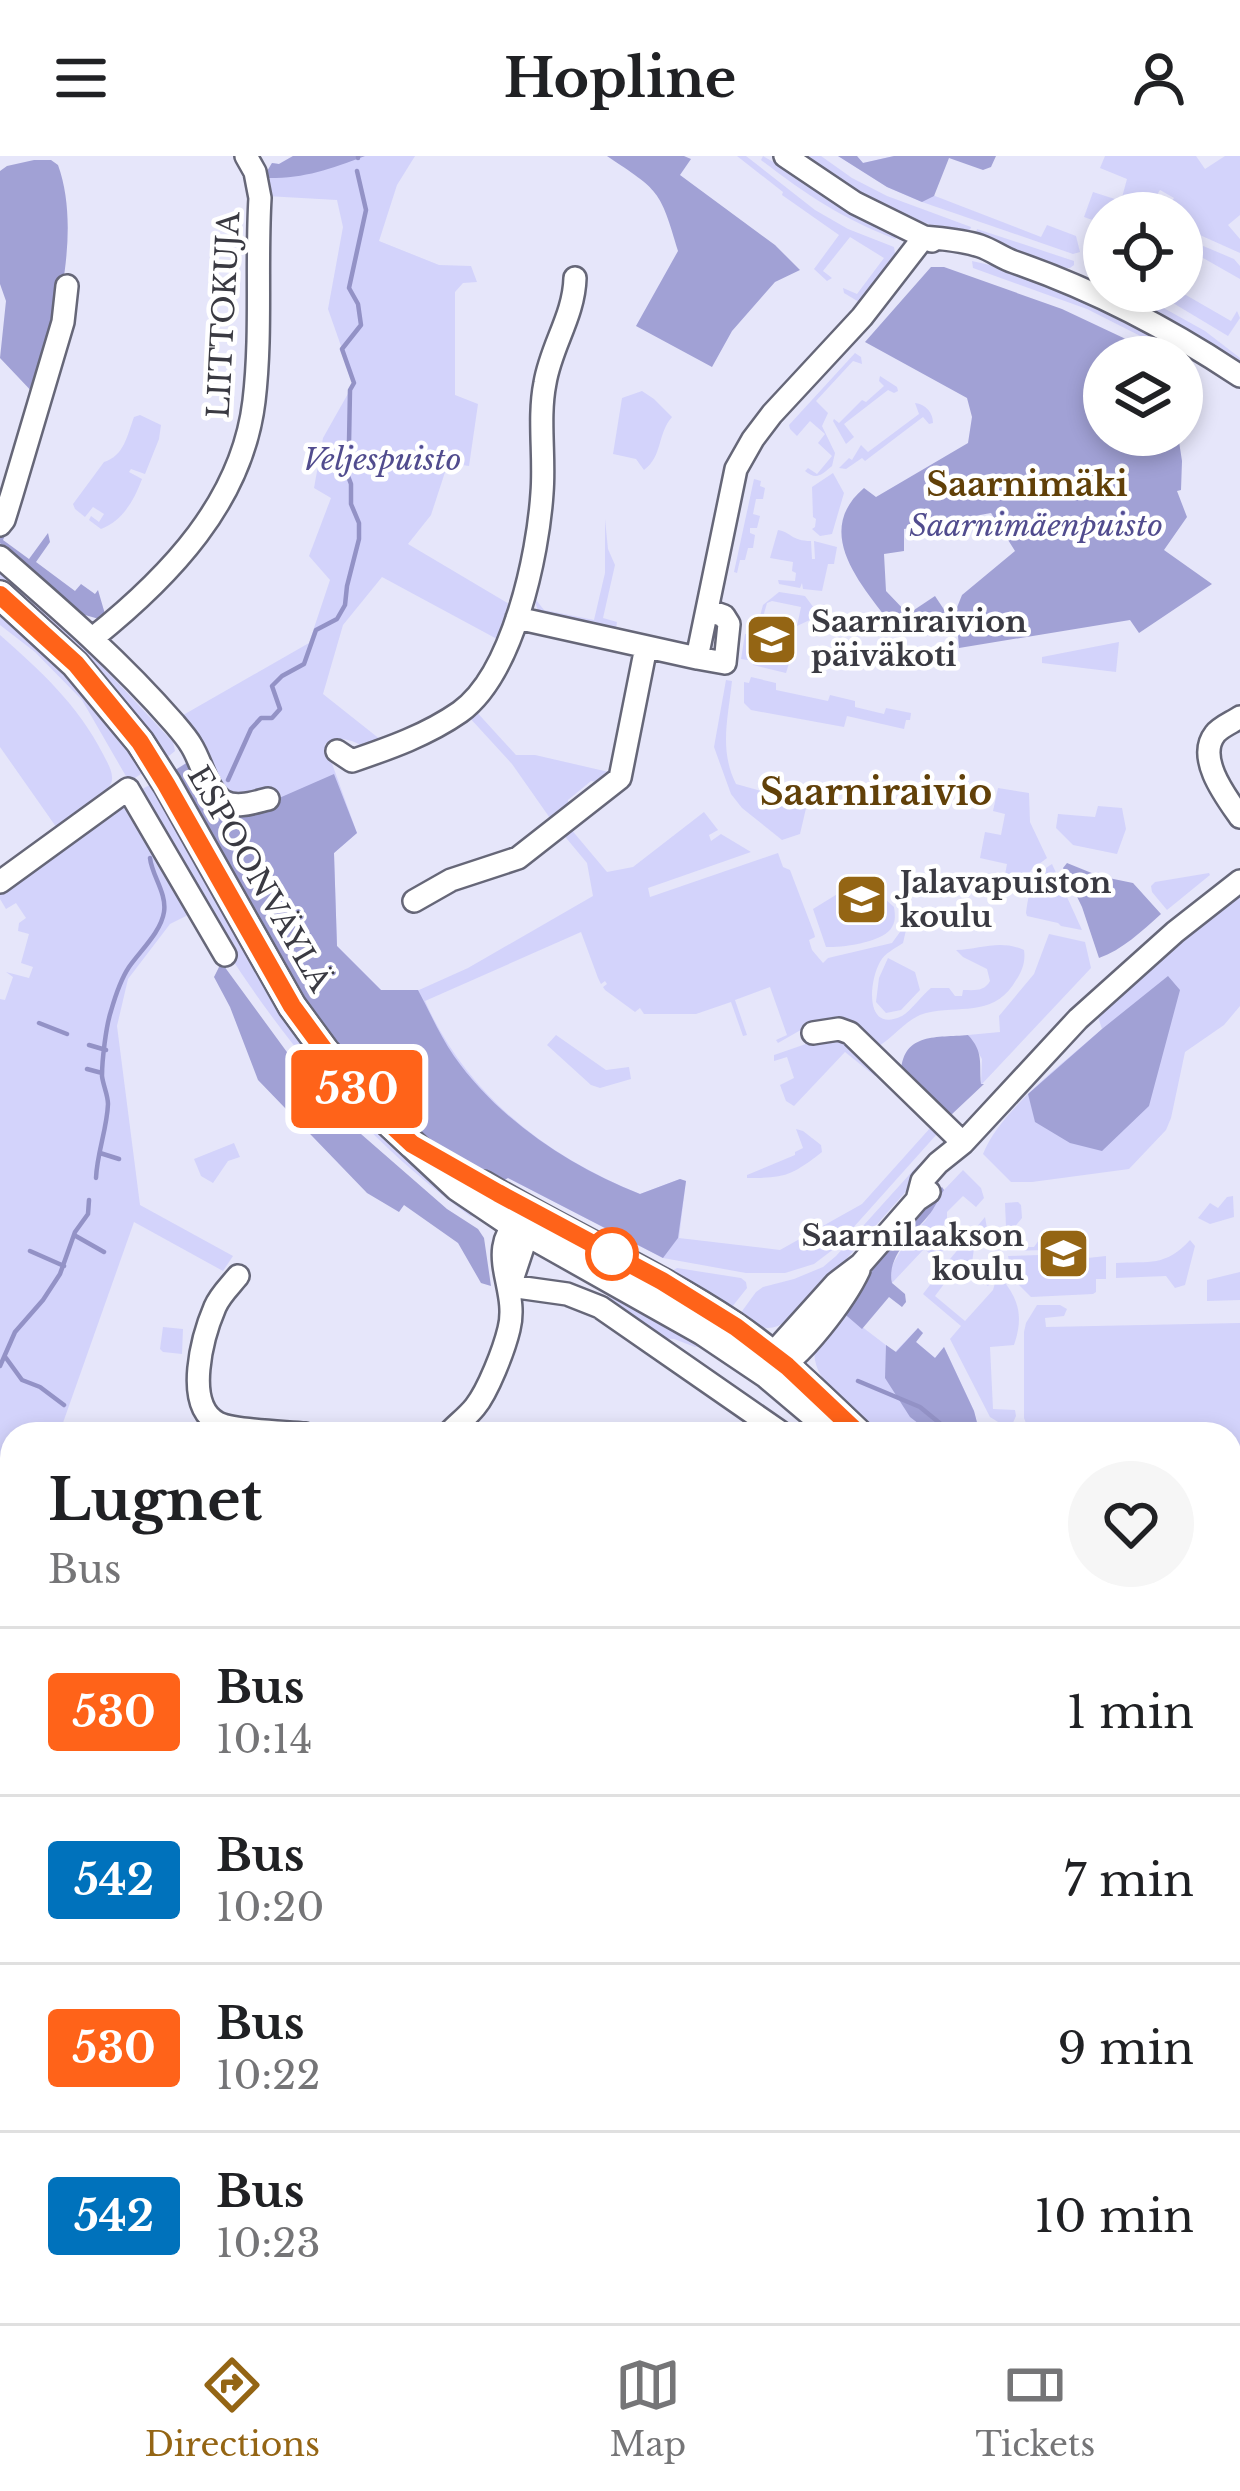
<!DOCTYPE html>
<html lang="en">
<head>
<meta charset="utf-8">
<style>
  body { margin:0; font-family:"Libre Baskerville",serif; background:#f6f6f6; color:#202124; height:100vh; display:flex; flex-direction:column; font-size:45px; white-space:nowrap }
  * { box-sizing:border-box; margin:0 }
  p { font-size:39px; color:#757577 }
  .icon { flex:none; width:66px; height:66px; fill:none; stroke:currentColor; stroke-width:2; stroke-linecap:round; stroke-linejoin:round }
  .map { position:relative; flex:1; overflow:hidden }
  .side { position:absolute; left:0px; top:1266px; width:1242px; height:903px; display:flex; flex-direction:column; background:#fff; border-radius:36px 36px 0 0; box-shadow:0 6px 18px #0003 }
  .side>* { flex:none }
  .badge { padding:0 24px; border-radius:9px; font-size:42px; line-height:78px }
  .controls { position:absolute; left:1083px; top:36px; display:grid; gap:24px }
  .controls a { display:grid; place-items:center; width:120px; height:120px; border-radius:50%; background:#fff; box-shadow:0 6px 18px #0003; font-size:60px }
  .map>.badge { position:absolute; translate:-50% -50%; box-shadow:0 0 0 6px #fff }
  .round { display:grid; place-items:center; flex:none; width:126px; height:126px; border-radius:63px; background:#f6f6f6 }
  .headline { display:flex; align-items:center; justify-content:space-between; height:204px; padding:0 48px }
  h1 { font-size:57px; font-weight:700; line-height:90px }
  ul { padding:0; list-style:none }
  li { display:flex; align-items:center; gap:36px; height:168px; padding:0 48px; border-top:3px solid #e0e0e0 }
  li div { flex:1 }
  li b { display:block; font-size:45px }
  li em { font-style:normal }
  li .badge { min-width:132px; font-weight:700; text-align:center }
  header { display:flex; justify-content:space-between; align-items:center; height:156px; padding:0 48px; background:#fff; font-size:54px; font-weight:700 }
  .dock { display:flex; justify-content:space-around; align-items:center; height:168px; border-top:3px solid #e0e0e0; background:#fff; font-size:33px; color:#757577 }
  .dock a { display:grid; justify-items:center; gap:6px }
  .dock .selected { color:#946514 }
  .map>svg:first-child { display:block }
</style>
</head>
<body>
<header><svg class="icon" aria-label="menu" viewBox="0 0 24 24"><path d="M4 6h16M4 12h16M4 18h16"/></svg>Hopline<svg class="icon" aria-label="person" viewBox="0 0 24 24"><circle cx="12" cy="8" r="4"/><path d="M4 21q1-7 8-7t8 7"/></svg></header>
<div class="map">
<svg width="1240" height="2167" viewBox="0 0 1240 2167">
  <rect width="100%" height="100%" fill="#e6e6fa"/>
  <path fill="#d3d3fb" d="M293,0H415L397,29L379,85L439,109L471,110L477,126L463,127L455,136V239L478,248L469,310L448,307L431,359L408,388L511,449L497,483L382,421L343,469L323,538L381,584L363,590C349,583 339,580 325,588L357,677L334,697L337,790L381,834H419L468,812L593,740L587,707L562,677L570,672L607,716L633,711L704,656L718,674L709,679L711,685L721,678L751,696L648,732L650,741L778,697L783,711L790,714L814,777L815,781L809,784L812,794L823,807L828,802L892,787L900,776L908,749L912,748L903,787C894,793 885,797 880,806C869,825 864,878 902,860C912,854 921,840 931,832H949L955,840H962L963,834C974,834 984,836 990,825L987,813L963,801L956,794C981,793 1000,783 1024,794C1026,808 1021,817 1013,829C991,861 959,849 926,857C907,862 895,880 879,890L847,863L844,865L820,863L778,887L776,884L787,879L770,831L735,844L747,879L743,880L731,846L696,858H644L640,852L635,856L605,834L603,831L607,828L605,825L601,828L598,822L581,776L425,845C466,938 547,1001 640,1038L680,1023L686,1025L679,1082L780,1094L862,1048L931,971L937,978L835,1092L814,1108L785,1117H746L663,1102L508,1022L496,1028L185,607L231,640L218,628L178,562L309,487L330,424L309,400L331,342L314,332L323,282L354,227L328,153L343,71L337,44L266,40L263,22L272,7L279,8Z
    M737,0H746L815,54L848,73L894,91L896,103L859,146L844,137L843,132L857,138L884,102L850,81L823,115L832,122L827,125L814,113L839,79L782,39L783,36Z
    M763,0L900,80L895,83C841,62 807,39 761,4Z
    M802,0H821L852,22L887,40L971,71L968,80H960L883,51Z
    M838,0H857L863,7L894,0L935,40L1041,81L1047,69L1076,80L1080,96L1073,98L922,46L887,31Z
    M1105,0H1196L1205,13L1225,0H1240V59L1228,69L1240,83V97L1182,71V57H1165L1174,42L1160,34L1153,45L1154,51L1150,57H1104V68L1084,61L1093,36L1121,45L1127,23L1100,12Z
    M977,73L1074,105V109L1070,112H1058L974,85Z
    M1182,81L1234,103L1240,110V123L1182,90Z
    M972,105L1033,119L1174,187L1170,195L1087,153L973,112Z
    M1110,135H1133L1205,175L1240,202V211Z
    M1153,135H1179L1231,165L1237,155L1240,162L1228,180Z
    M855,197L861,201L862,208L853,205L816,245L828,257L822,270L835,297L832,310C822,318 817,325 805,315L808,312L817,318L832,300L818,287L825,278L810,265L797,280L790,273L789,269Z
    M880,220L897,231L898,235L894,237L888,234L844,268L854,281L846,288L833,265L834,263L839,267L862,244L866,246L884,230L879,225Z
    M642,235L654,243L672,261C657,278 663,300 644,314L636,303L613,298L622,242Z
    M915,247C926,248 933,257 933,267L929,268L923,261L865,305L862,302L846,313L839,312L849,302L852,304L861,289L868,296L919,258Z
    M140,259L161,269L159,283L145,318L131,313L129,316L142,323C134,345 122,365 101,373L89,364L91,360L99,366L104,358L93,351L85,361L75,353L73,348L104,306C124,300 127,280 134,261Z
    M833,317L844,337L832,378L820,380L812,373L815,371L816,363L813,361L812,331Z
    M754,323L761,325L760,330L765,332L763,343H756L753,358L760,360L757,372H750V377L755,379L753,392H748L745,404H740L737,417L734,416Z
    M605,363L608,393L615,409L603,462L617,466L616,473L539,458L533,440L544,454L594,464L605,417Z
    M778,374C791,376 791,385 811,385L812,403H815L814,385L837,391L834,408H828L822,435L803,433L802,427L800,432L779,428L778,424L795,425L796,417L792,415L793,406L770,402Z
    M0,416C64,466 118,527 173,586L175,595L164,604L28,447L0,426Z
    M779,436L805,440L814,452V462L797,470L801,451L772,445L767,447L763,461L760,460L763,449Z
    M0,456L70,518L146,615L133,623L127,622L82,544L35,496L0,469Z
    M756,477L762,478L757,492L762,494V500L777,504L779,498L789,500L790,504L786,517L753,509L754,505L741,503L745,478Z
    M0,479C41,515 78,549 103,598C107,606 113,615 112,624C110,639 71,665 59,675L0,591Z
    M1119,486L1116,516L1042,507V501Z
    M751,521L776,527V534L828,545L830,539L855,545V551L884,558L886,552L911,557L910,564H906L904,573L847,560L844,571L751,554L744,547V526L749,527Z
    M726,524L732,525C728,563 719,594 736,628L780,640L784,627L787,628L807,648L800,678L782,684L742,652L731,638L714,591Z
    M473,552L516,599H535L613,617L603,627L591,625L568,644V653L552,665L512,608L468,560Z
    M154,627L480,1058L477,1061L470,1060C372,989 294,899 228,797C195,746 169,688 140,634Z
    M998,632L1029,637L1030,666L1047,702L1031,714L1026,725L1003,729L1007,708L980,702L985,676L1001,679L1005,658L993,655Z
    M125,647L192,757L170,768L128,823L117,870L140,1049L233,1100L223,1115L134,1066L59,1278H12V1386L5,1400L12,1405V1602L0,1593V843L5,844L13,821L6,816L29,822L33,811L21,807L29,778L18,775L19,767L26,762L16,747L6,753L0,743V730Z
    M1098,650L1122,652L1126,673L1117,698L1073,689L1056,672L1058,658L1095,661Z
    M1052,708L1082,774L1061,770L1058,767L1027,760L1026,757C1029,735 1032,720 1052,708Z
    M1209,717L1210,719L1167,754L1152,736L1151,730L1155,726Z
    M872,719L876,722C873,728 870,738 864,742C853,749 847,747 846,762L853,768C876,764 870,748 879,730H883L886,733L885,743L894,751C895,758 896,764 892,771C885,786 841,792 826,791L813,753L865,721Z
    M1240,734V850L1224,869L1185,896L1171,962L1166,974L1129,1013L1032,1026H1011L983,998C1000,954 1066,905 1102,873L1098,861L1101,855L1137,819Z
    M1049,778L1085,786L1091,812L981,929L982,903L968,879L1000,876L999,860L1034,818Z
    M888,802L915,816L920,834L901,854L886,857L876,846L879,822Z
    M556,879L606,914L629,911L631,923L600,932L591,929L547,889Z
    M829,880L847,885L877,918L875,920L845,896L794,950L786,945L780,929L794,922L787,901L774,905V899Z
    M796,973L803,975L821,989L822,996C791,1020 785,1022 747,1022V1019L795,999V996L803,992Z
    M234,987L240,1001L228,1005L213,1027L201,1020L194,1003Z
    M918,1009L924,1015L811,1143C781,1170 776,1182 737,1162L756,1136L763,1131L794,1123L823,1111L836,1100Z
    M963,1014L981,1032L984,1042L976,1051L963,1040L947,1056V1065L936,1078L948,1089L936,1102L924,1093L892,1127L890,1113L907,1084L926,1064L944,1034Z
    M1233,1040L1234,1061L1210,1068L1198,1062L1210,1047L1218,1052L1227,1041Z
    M1018,1046L1021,1049L1022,1062L1013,1073L1014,1091H1034L1041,1081L1047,1080L1048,1094L1007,1095L1005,1047Z
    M985,1061L987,1072L975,1085L972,1107L987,1110L991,1106L998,1118L988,1130L961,1109L954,1117L945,1109Z
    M1190,1084L1195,1090L1185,1129L1175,1132L1166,1120L1116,1122V1107C1150,1105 1165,1111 1190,1084Z
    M1040,1099L1041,1107L1106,1100V1123H1096V1136L1093,1138L1031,1141L1013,1123L1008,1100Z
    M677,1112L741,1122L746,1126L747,1132L728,1156L669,1117Z
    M1240,1116V1144L1207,1145V1124Z
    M936,1121L944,1128L935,1140L965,1165L993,1134L995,1127L1006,1128C1021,1148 1022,1166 1014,1189L990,1191L993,1253L1015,1254L1016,1260L1012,1269H1003L990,1261L950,1183L961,1170L923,1138Z
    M608,1140L620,1146L624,1142L706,1189L695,1191L674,1183L656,1182L607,1144Z
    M1037,1149H1060L1067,1153L1064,1160L1045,1162L1046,1171L1240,1167V2167L1230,2157V1278H1048L1047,1274L1041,1277L1029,1275L1024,1262V1176L1026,1167Z
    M840,1154L895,1196L918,1172L923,1177L916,1186L935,1202L944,1191L974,1255L980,1278H877C855,1256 802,1220 817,1185C821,1175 833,1164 840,1154Z
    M163,1171L183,1173L182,1198L163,1196L160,1193Z"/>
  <path fill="#a1a1d5" d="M293,0H365C328,14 303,23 263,22L272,7L279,8Z
    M607,0H684L691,3L680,19L775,89L800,114L775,126L732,175L712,211L636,170L678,95C660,33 659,35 607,0Z
    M838,0H857L863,7L894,0H996L991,11L983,14L949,2L934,40L922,46L887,31Z
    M34,4H51L58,9C83,78 54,173 37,241L0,202L6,145L0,128V15L7,10Z
    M931,111H944L1062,153L1164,201H1104V279H1178L1182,305L1181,334L1177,335L1187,361L1164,394L1212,428L1139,477L1130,464L959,492L956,454L962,439L1015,395L991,357L904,373V395L884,398L886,435L908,458L935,440L949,461V469L923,467L884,459C855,421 816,373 864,332L876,341L968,287L972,261L967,242L865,186Z
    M8,373L3,384L29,403L48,377L50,386L36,406L75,435L81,428L95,438L98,434L105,458L99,463L85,459L82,461L4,393L0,387V378Z
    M188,606L220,651L270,646L334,618L357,677L334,697L337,790L381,834H418C430,856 440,880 454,900C498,963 569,1010 640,1038L680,1023L686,1025L678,1082L663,1102L508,1022L496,1028L433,991L371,935L314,865L172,616Z
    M1067,707L1099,720L1133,727L1161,758C1142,775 1122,794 1099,802L1082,751L1063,712Z
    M224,810L322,944L447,1053L478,1073L484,1082L491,1130L481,1127L458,1087L404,1049L399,1056L367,1037L258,924L230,851L214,821L219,811Z
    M1168,820L1180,834L1149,950L1102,995L1070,987L1035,966L1028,938L1102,873Z
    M968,879C984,896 979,907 981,928H984L951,959L945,957L901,915C904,876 937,882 968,879Z
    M942,1031L944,1034C939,1042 935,1052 928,1060C913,1078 886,1101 892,1127L905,1138L906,1146L902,1151L889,1141L862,1173L840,1154L931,1041Z
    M918,1172L923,1177L916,1186L935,1202L944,1191L974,1255L980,1278H932L910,1261L885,1222L886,1189L896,1196Z
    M1230,1399L1240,1407V1592L1230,1582Z
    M12,1686V1790L0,1796V1695Z
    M1230,1872L1240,1873V2167H883L888,2157H1230Z
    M429,2157H836L832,2167H421Z"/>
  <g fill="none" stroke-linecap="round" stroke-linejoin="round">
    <path stroke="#9392c6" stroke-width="4.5" d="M358,2V0
      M228,624L251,573L261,562H272L280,553L272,530L282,520L304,508L316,474L337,463L345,449L347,430L359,383V367L351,348V328L345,312L349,287L350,234L354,227L342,193L361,169L358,148L349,132L366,54L357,15
      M39,867L67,878
      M89,889L106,894
      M87,913L102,917
      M100,997L119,1003
      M96,1022C97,997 107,973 108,948C108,939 103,929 102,920C102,904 106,870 111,855C115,841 121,823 129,811C140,795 161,776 164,756C167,737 152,720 150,702
      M74,1079L104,1096
      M30,1095L64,1110
      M6,1202L22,1224L40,1231L64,1249
      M0,1210L15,1176L43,1144L60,1118L75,1076L88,1058L89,1044
      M858,1225L920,1251L953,1278
      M1230,1340L1240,1320
      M1230,1395L1240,1427
      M5,1421L12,1425
      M1230,1822L1240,1819
      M1042,2167L1044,2157"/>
    <defs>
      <path id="minor" d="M785,0L855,47L932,85
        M924,81C943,83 962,84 980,90C992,94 1002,102 1014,106C1095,134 1168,172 1240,220
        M0,369L4,364L12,338L63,166L67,130
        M0,401C61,454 121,506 174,567C180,574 187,582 191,589C202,606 206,633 223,645C237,653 255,646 268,643
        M517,462L697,502L736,313L753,283L772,258L862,161L924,81
        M93,482C169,421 242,346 254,245C262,178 256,109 260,42L255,16L246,0
        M697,502L725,507L729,468L724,460L707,454
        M1240,561C1233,566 1220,571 1215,578C1196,602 1226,641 1240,661
        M337,595L352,605C390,592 427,579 460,556C513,518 538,399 542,337C545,301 538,262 545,227C551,190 574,160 575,122
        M0,726L128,633L225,799
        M414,745L451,724L518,702L620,622L646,491
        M813,877L839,873L850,877L963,987
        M917,1044L922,1025L938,1007L963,987L1078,863L1175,776L1240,725
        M238,1120C230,1130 220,1139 215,1151C203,1179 183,1249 218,1267C234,1275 285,1276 305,1278
        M510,1130L567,1138L600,1151L783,1278
        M510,1130L528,1076V1067
        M769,1210L772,1198L836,1127L861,1108L917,1044L929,1036
        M772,1216C800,1205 846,1142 859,1114
        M448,1278C456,1269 467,1261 475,1251C488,1235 504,1194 509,1173C520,1130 481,1094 524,1058
        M0,1686L12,1678
        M1230,1932L1240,1934
        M0,2129L12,2091"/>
      <path id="major" d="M0,439L75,508L140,586L167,628L292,850L325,895L383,961L458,1031L513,1068L703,1175L767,1218L838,1278
        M483,1029C565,1078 653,1116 733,1169C779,1200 819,1240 859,1278
        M871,2167L875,2157"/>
    </defs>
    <use href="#minor" stroke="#666778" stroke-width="26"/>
    <use href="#major" stroke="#666778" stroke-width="32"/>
    <use href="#minor" stroke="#fff" stroke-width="21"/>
    <use href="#major" stroke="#fff" stroke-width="27"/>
  </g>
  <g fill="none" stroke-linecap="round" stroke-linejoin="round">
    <defs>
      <path id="line" d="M0,439L76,508L140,586L166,628L292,850L325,895L383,961L412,988L498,1037L662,1125L736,1171L787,1210L859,1278"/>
    </defs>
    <use href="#line" stroke="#fff" stroke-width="27"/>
    <use href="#line" stroke="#ff6319" stroke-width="18"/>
  </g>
  <defs>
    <symbol id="school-square" viewBox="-11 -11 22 22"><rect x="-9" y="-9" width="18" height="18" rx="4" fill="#946514" stroke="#fff"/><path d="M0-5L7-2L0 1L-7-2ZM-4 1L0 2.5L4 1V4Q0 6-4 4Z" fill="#fff"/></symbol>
  </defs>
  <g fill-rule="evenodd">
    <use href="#school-square" x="742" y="454" width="59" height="59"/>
    <use href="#school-square" x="832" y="714" width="59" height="59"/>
    <use href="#school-square" x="1034" y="1068" width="59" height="59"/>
  </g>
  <circle fill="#fff" stroke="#ff6319" stroke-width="6" cx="612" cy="1098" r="24"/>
  <g text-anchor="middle" stroke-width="9" stroke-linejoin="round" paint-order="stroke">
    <g font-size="30" fill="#3a3a42" stroke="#fff">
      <text transform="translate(224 159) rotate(-87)" y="10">LIITTOKUJA</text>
      <text transform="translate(259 723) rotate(60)" y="10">ESPOONVÄYLÄ</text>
    </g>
    <g font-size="30" font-style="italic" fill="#514c8e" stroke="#fff">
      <text x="382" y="314">Veljespuisto</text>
      <text x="1036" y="380">Saarnimäenpuisto</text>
    </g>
    <g font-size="30" font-weight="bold" fill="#3a3a42" stroke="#fff" text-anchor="start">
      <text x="811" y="476">Saarniraivion<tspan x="811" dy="34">päiväkoti</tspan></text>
      <text x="900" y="737">Jalavapuiston<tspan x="900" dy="34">koulu</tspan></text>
      <text x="1024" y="1090" text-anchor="end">Saarnilaakson<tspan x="1024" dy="34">koulu</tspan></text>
    </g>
    <g font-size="33" font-weight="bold" fill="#614008" stroke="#fff">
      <text x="1027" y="340">Saarnimäki</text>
    </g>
    <g font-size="36" font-weight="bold" fill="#614008" stroke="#fff">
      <text x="876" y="649">Saarniraivio</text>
    </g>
  </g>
</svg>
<div class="controls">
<a><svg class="icon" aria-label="locate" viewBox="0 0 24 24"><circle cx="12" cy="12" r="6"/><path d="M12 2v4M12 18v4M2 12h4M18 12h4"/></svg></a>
<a><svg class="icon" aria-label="layers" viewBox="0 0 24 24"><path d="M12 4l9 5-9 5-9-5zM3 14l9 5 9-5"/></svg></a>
</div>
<b class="badge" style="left:357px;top:933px;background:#ff6319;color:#fff">530</b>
<section class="side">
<div class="headline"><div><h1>Lugnet</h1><p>Bus</p></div><a class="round"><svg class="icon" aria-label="heart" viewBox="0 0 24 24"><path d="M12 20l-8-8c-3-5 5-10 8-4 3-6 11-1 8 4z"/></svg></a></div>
<ul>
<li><span class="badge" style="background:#ff6319;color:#fff">530</span><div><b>Bus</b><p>10:14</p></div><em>1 min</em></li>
<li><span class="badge" style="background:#0072bc;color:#fff">542</span><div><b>Bus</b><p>10:20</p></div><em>7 min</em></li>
<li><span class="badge" style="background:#ff6319;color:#fff">530</span><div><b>Bus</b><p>10:22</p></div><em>9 min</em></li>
<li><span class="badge" style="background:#0072bc;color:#fff">542</span><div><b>Bus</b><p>10:23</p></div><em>10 min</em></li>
</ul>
</section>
</div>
<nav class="dock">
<a class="selected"><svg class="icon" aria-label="directions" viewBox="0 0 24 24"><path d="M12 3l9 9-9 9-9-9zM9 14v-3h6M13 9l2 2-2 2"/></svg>Directions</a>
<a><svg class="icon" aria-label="map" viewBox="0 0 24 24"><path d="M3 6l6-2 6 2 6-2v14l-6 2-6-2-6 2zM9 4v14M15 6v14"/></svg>Map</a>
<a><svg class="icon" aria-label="tickets" viewBox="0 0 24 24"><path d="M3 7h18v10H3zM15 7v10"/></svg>Tickets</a>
</nav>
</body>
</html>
